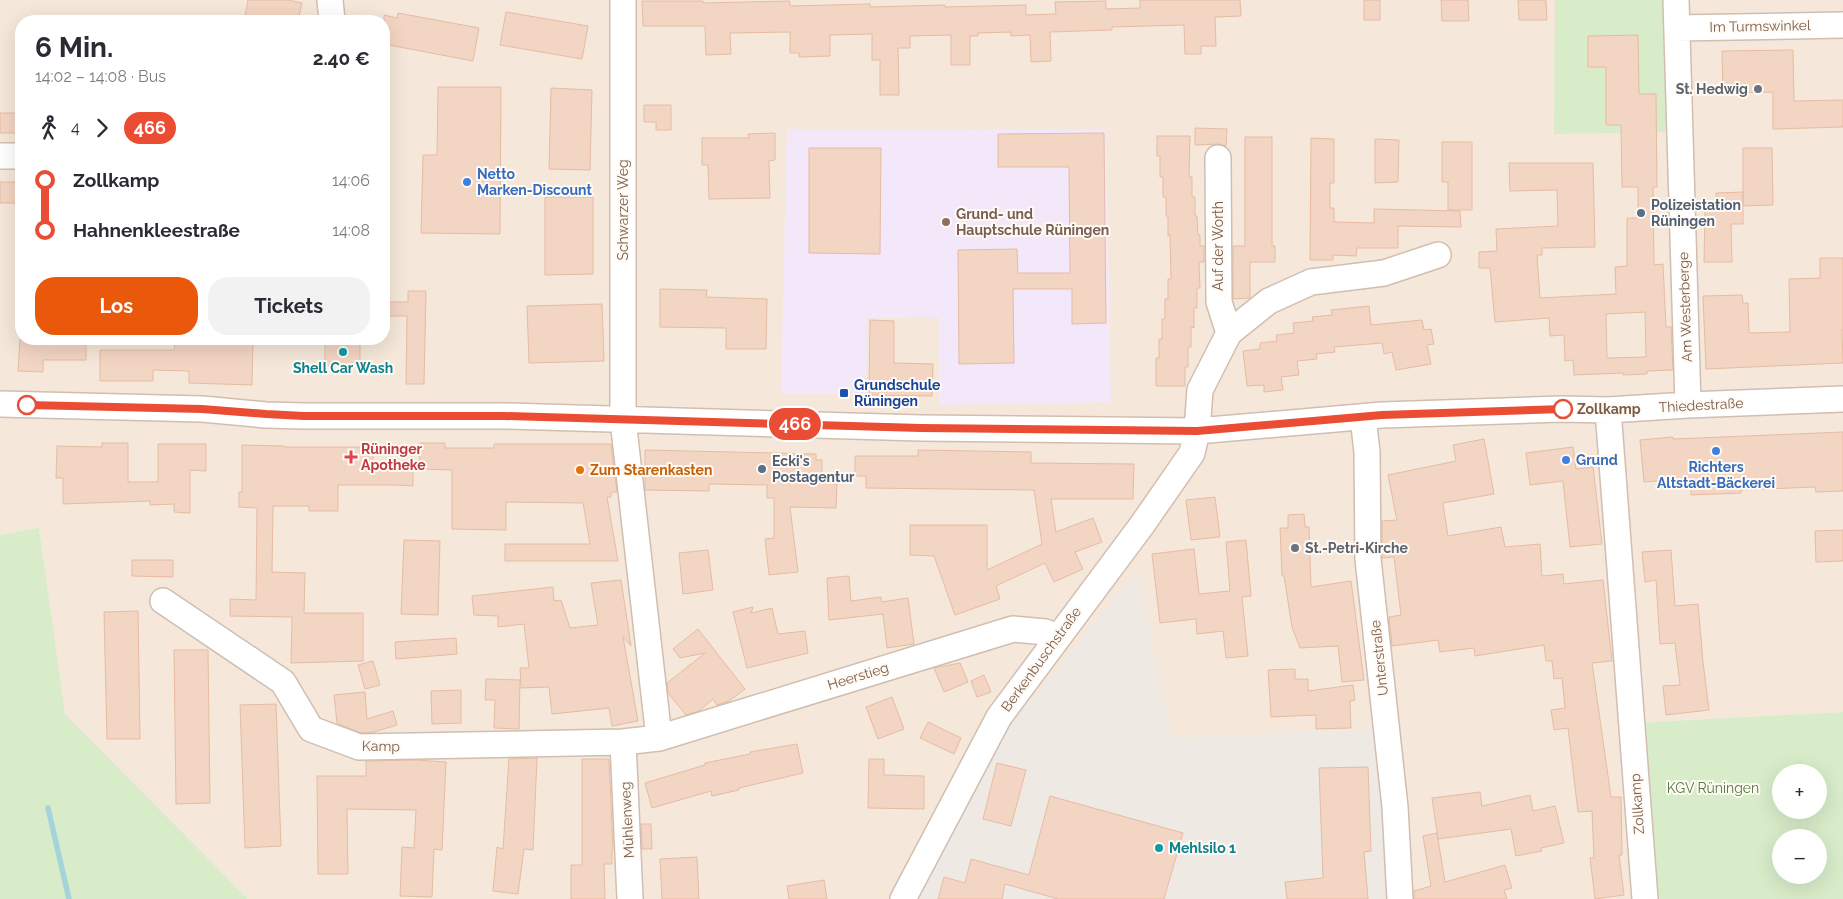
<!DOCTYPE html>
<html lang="de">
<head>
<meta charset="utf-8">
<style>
  body { margin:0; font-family:Raleway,sans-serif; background:#f2f2f3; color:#2b2b33; height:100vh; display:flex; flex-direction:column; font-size:19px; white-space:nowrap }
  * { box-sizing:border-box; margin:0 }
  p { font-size:16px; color:#7c7c81 }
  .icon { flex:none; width:28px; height:28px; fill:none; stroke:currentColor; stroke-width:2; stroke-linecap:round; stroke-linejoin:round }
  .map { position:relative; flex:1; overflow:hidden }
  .side { position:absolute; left:15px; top:15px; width:375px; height:330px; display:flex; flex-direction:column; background:#fff; border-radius:20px; box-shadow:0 5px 20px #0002 }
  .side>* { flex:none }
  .badge { padding:0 10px; border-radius:16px; font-size:18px; line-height:32px }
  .fabs { position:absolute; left:1772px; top:764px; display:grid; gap:10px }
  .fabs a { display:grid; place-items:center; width:55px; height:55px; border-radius:50%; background:#fff; box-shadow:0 5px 20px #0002; font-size:25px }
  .map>.badge { position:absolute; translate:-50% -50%; box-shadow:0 0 0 2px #fff }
  .legs { display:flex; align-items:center; gap:8px; height:55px; padding:0 20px; font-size:16px }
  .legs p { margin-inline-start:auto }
  .head { display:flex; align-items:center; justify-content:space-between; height:85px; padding:0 20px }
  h1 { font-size:28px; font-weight:700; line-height:38px }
  .primary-button { display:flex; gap:10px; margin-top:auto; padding:10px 20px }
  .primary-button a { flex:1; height:58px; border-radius:20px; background:#ea580c; color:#fff; font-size:20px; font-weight:700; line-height:58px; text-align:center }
  .primary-button a+a { background:#f2f2f3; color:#2b2b33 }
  ul { padding:0 20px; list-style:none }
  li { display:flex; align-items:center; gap:18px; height:50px; font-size:19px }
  li i { display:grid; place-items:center; width:8px; height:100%; margin:0 6px; background:currentColor }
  li i::after { content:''; width:12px; height:12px; margin:-6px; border:4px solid; border-radius:50%; background:#fff }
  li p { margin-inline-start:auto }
  li:first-child i { background:linear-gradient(#0000 50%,currentColor 0) }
  li:last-child i { background:linear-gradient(currentColor 50%,#0000 0) }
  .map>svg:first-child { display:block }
</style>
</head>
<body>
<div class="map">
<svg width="1843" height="899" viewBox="0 0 1843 899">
  <rect width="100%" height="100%" fill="#fdf6ec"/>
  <path fill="#f5e8da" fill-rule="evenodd" d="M0,0H1843V712L1637,724L1653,899H248L64,714L39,529L0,535ZM21,21H384V339H21Z"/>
  <path fill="#efe9e4" d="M1137,571L1172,738L1381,728L1389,899H914L981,761Z"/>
  <path fill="#f3e8fa" d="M787,129L1106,130L1111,402L939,405V317L867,318L866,394H781Z"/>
  <path fill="#d8ecc9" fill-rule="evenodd" d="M1555,0H1669L1671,132L1554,134Z
    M39,528L65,714L248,899H0V535Z
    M1843,712V899H1655L1637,723ZM1781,772H1819V810H1781ZM1781,838H1819V875H1781Z"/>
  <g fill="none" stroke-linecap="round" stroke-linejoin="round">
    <path stroke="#a5d3da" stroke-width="5.5" d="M48,808L69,899"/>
  </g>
  <path fill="#f3d5c3" stroke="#e6bba3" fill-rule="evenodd" d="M248,0H288L302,3L298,21H244Z
    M1140,0H1240L1241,16L1215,17L1216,46H1201V54H1185L1184,25L1112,27V30L1050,32L1051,61L1031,62L1030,35L1011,36V32L978,33V36H970V65H951V35L910,36V48H898L899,95H880V60H872V34L830,35V56L799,57V53H790V32L730,33L731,54L706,55L705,26H643L642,1H703V3L790,1V6L870,4V7L945,5V7L1026,5V15L1056,14L1055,2L1106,1V9L1140,8Z
    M1364,0H1380V20H1364Z
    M1441,0H1468L1469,21H1442Z
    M1518,0H1546L1547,20H1519Z
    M506,12L588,26L582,59L500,45Z
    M398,13L479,28L473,61L384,44V15L397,18Z
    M1638,35L1639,94H1656L1657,187H1653L1654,265L1663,264L1666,327H1671L1673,370L1647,371V374L1623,375V373L1574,375L1573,360L1565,361L1564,335L1550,336L1549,318L1495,322L1490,268H1479V252L1497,251L1496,229L1558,226L1557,190L1510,191L1509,163H1593L1595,247L1542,248V255H1537L1540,298L1616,294L1615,267L1627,266V218H1638V187H1622L1621,125H1606V67H1588V36ZM1645,312L1646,357L1607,358L1606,314Z
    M1793,50L1794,101L1843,100V127L1773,129V92L1723,93L1722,51Z
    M438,87H501L500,234L421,233L423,155H437Z
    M551,88L592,90L590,170L549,169Z
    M644,105H671V130H656V122H644Z
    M0,113H21V133H0Z
    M1195,128L1227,129L1226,146L1218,144L1195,145Z
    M775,133V160L769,161L770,198L709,199L708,165H702V138H749L748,134Z
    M1104,133L1106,323L1072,324V289H1013L1014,363L959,364L958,250L1017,249L1018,273H1070L1069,167H998V134Z
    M1157,136H1190L1189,177H1192V197H1195V216H1197L1198,235H1200V246H1204V262H1199L1200,288H1197V308H1194V328L1191,327V347H1188V367H1185V386H1156V358H1159V339H1162V319H1165V299H1168V279H1171L1170,235L1168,236V216H1166V197H1163V177H1160V156H1157Z
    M1245,137H1272V246H1275V262H1250V298L1233,299V246H1245Z
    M1311,138L1334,139V183H1330V208H1334V222L1374,223V209L1460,211L1461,227L1398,226V248H1357L1356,256L1333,255V260H1310Z
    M1375,139L1399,140L1398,182L1375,183Z
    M1442,142H1472V210H1448V182H1442Z
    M809,148H881L880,254L809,253Z
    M1743,148H1772L1773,205L1743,206Z
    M0,182H21V203H0Z
    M1743,192V224H1731L1732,262H1704L1705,209H1716V193Z
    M545,197H593V274L545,275Z
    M1820,258H1843V330H1842L1843,363L1706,369L1703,296L1742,295L1743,303H1748L1749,333L1790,332L1789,279L1820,278Z
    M660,289L707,290L706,297L767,299L766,349H726V328L660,327Z
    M408,291H426L424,384H406L407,316H384V302H408Z
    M602,304L604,361L529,363L527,306Z
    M1369,306L1371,325L1422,320L1424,330L1431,329L1434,344L1427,345L1431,364L1396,370L1392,352L1384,354L1382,343L1334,347L1335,352L1316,354L1317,359L1297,361L1299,375L1281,377L1283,390L1264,392V385L1247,386L1243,351L1260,349V343L1277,341L1276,335L1294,333L1293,323L1313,321L1312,317L1332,315L1331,310Z
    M870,320L894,321V363L933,364L932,396L869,395Z
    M20,339H86V360H43V372L18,371Z
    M175,339H253L252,385L189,383V371L153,370V381H100V350H174Z
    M325,339H360V366L325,365Z
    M1843,432V491L1816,492L1815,487L1741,490V493L1691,495V478L1644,482L1640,440L1673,437V439Z
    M1484,439L1494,494L1443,503L1448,536L1501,527L1505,547L1540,544L1542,576L1563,574L1564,584L1603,580L1612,661L1592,663L1611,797H1621L1622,855H1619L1624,895L1595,899L1590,858H1594L1592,811L1578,812L1568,728L1554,730L1551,710L1565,708L1562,678L1554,679L1552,661H1546L1544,645L1475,656L1474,648L1440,652L1438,640L1392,646L1389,617L1401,615L1394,557L1382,558V521L1397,520L1388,475L1456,461L1453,445Z
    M102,443H128V482H158V444H206V471L190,470V513L174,512V504L150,505V501L63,504V478H56L57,446L102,447Z
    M420,443H445V448H494V444H611L617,492H611V497H607L618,561H505V544H590L583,503L506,502V530L452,529V470L419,469Z
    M242,445L284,446V447H373V466L413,467V486L396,485H338V511H309V506H273L272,572L305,573L304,613H363V661L291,663L292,617L230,616V599L256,600L257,508L239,507V492H242Z
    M1573,447L1576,469L1593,467L1602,544L1570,547L1563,481L1530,485L1526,453Z
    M645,450L816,454V460H822V483L837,484L836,508L790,507L798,572L769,575L765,539L774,538V498H767V485L709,484V491L645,490Z
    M918,450L1031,452V463L1134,464L1133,499H1051L1056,532L1093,518L1102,542L1075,552L1083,569L1054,582L1045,563L996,586L1000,599L955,615L934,556L910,555V525H987V570L1042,544L1034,490L866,488V476H855V456H918Z
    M1215,497L1220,537L1191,540L1186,500Z
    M1304,514L1305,527H1309L1311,587L1351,581L1364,680L1342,682L1338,646L1300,648L1292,627L1284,576H1282L1280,528H1288V515Z
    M1843,530V561L1816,562L1815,531Z
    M404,540L440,541L438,615L401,614Z
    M1246,540L1251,596L1242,597L1248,656L1226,658L1223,631L1197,634L1196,619L1160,623L1152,554L1194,549L1199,594L1230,591L1226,542Z
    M708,550L713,590L683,594L679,553Z
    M1671,550L1675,606L1698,604L1703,662L1709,710L1666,715L1663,686L1680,685L1675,643L1660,644L1656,580L1645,582L1642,552Z
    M132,560H173V577L132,576Z
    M849,576L851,601L881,597L882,602L908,598L914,644L887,648L883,614L829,620L827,578Z
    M621,580L631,646L623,637L638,721L612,726L609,708L552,714L549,687L521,688L520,668H529L524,624L498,627V616L474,615L472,596L553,587L554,601L561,600L570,628L598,625L591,583Z
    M753,607L751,613L772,608L778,634L805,631L808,653L747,668L733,612Z
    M138,611L140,739H107L104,612Z
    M698,629L745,689L729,701L717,705L713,699L699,711L686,715L668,693L667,683L705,653L680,658L673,649Z
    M456,638L457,654L396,659L395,642Z
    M174,650H208L210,803L176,804Z
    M373,661L380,685L365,689L358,665Z
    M960,663L968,682L944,692L934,668Z
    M1295,669V679H1308V691L1353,685L1355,700L1350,701L1351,728L1316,729V715L1271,717L1268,670Z
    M984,675L991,692L977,697L971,681Z
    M486,679L520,680L519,729L494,728L495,700H485Z
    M461,690V723L432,724L431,691Z
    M365,692L367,719L393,711L397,725L374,732L361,733L337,723L334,695Z
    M892,697L904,729L878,739L866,707Z
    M276,704L281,846L245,848L240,705Z
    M928,722L961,738L954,754L920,738Z
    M797,744L803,773L739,788V790L712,796L711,791L652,808L645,783L705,765V763L750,754V752Z
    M537,758L533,850L524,849L518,894L493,891L497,847L503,849L509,759Z
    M582,759H609L613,850L612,851V864H604L605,899H571V865H582Z
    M869,759H884V775L924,776V809L868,808Z
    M416,760L446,762L442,850L434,849L432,897L400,896L402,847L414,848L416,810L347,809L348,874H318L317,776H366V761Z
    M997,763L1026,770L1011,826L983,819Z
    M1368,767L1371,851L1364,852L1368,899H1287L1285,882L1323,878L1319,768Z
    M1480,792L1482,806L1530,795L1533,811L1555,806L1564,843L1541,848L1542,851L1516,856L1511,829L1438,839L1432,798Z
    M1050,796L1183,833L1164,899H1058L1005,884L1002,899H938L944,877L965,883L971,859L1029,875Z
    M641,824H651L652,849H642Z
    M1437,833L1445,882L1505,865L1512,888L1504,890L1507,899H1414V891L1431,886L1423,836Z
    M697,857L699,899H662L660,859Z
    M824,880L827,899H789L787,886Z"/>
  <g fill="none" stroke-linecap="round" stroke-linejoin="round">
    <defs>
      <path id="minor" d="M330,0L332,21
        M623,0V420L659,738
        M1676,0L1688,405
        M1677,28L1843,25
        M0,156H21
        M1229,333L1269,301L1311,282L1384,273L1438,255
        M0,404L202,409L266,415L304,416H504L921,428L1197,431L1382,415L1561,409L1608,410L1688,405L1843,399
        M1608,410L1645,899
        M1363,417L1367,452L1368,559L1395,807L1400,899
        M163,601L283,682L311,729L359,747L623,742L659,738L1013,629L1045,632L1058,637
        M623,742L630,899
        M903,899L999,717L1142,525L1192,453L1197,431L1200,390L1229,333L1219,302L1218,158"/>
    </defs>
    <use href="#minor" stroke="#d1beb0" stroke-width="28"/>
    <use href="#minor" stroke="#fff" stroke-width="25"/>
  </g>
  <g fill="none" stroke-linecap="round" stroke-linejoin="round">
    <defs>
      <path id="line-1" d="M27,405L202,409L266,414L304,416H504L921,428L1197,431L1382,415L1563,409"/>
    </defs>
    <use href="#line-1" stroke="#fff" stroke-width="11"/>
    <use href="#line-1" stroke="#ea4d33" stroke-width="8"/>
  </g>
  <g fill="#6b7280" stroke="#fffaf3" stroke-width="2">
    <circle cx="1758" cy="89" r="5"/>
    <circle cx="1295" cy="548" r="5"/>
  </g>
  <g fill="#3f7fe0" stroke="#fffaf3" stroke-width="2">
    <circle cx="467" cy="182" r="5"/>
    <circle cx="1716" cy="451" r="5"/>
    <circle cx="1566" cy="460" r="5"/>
  </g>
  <g fill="#5c6f8a" stroke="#fffaf3" stroke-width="2">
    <circle cx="1641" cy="213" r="5"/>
    <circle cx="762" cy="469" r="5"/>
  </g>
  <circle fill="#8d6e63" stroke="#fffaf3" stroke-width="2" cx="946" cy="222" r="5"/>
  <g fill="#0f9aa8" stroke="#fffaf3" stroke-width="2">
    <circle cx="343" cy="352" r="5"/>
    <circle cx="1159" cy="848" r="5"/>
  </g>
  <rect fill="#1a4fb4" stroke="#fffaf3" stroke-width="2" x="839" y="388" width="10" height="10" rx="2.5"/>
  <g fill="#fff" stroke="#ea4d33" stroke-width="2.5">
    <circle cx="27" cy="405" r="9"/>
    <circle cx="1563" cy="409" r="9"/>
  </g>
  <path fill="#e0444e" stroke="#fffaf3" stroke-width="2" d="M348.5 449.5h5v5h5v5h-5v5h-5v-5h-5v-5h5z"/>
  <circle fill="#e8710a" stroke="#fffaf3" stroke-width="2" cx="580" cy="470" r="5"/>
  <g text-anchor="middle" stroke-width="4" stroke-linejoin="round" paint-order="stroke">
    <g font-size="14" fill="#7a5c4d" stroke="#fffaf3">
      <text transform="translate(1760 26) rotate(-1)" y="5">Im Turmswinkel</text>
      <text transform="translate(623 210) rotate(-90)" y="5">Schwarzer Weg</text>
      <text transform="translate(1218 246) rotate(-90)" y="5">Auf der Worth</text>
      <text transform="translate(1685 307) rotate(-92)" y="5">Am Westerberge</text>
      <text transform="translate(1701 405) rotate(-3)" y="5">Thiedestraße</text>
      <text transform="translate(1379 658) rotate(-96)" y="5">Unterstraße</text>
      <text transform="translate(1041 659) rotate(-54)" y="5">Berkenbuschstraße</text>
      <text transform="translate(858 676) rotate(-17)" y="5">Heerstieg</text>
      <text transform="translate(381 746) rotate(1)" y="5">Kamp</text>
      <text transform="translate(1637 804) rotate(-94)" y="5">Zollkamp</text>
      <text transform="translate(627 820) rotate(-93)" y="5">Mühlenweg</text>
    </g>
    <g font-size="14" font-weight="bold" fill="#5b616d" stroke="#fffaf3" text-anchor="end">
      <text x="1748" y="94">St. Hedwig</text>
      <text x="1305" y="553" text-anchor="start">St.-Petri-Kirche</text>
    </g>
    <g font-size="14" font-weight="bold" fill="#366cbe" stroke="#fffaf3" text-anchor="start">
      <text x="477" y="179">Netto<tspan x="477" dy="16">Marken-Discount</tspan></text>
      <text x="1576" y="465">Grund</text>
      <text x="1716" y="472" text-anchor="middle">Richters<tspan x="1716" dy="16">Altstadt-Bäckerei</tspan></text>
    </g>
    <g font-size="14" font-weight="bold" fill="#4e5e75" stroke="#fffaf3" text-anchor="start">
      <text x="1651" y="210">Polizeistation<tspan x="1651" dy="16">Rüningen</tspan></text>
      <text x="772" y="466">Ecki's<tspan x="772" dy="16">Postagentur</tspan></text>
    </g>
    <g font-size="14" font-weight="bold" fill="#785e54" stroke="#fffaf3" text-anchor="start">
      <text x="956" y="219">Grund- und<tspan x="956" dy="16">Hauptschule Rüningen</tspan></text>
    </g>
    <g font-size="14" font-weight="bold" fill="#0d838f" stroke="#fffaf3">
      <text x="343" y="373">Shell Car Wash</text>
      <text x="1169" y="853" text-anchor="start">Mehlsilo 1</text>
    </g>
    <g font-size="14" font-weight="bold" fill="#164399" stroke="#fffaf3" text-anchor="start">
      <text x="854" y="390">Grundschule<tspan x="854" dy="16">Rüningen</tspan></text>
    </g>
    <g font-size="14" font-weight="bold" fill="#7a5c4d" stroke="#fffaf3" text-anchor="start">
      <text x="1577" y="414">Zollkamp</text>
    </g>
    <g font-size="14" font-weight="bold" fill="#be3a42" stroke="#fffaf3" text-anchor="start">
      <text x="361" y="454">Rüninger<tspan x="361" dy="16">Apotheke</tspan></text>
    </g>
    <g font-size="14" font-weight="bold" fill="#c56008" stroke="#fffaf3" text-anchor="start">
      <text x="590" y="475">Zum Starenkasten</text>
    </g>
    <g font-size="14" fill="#537a41" stroke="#fffaf3">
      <text x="1713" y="793">KGV Rüningen</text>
    </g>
  </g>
</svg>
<div class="fabs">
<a>+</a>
<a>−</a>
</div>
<b class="badge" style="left:795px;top:424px;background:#ea4d33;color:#fff">466</b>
<section class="side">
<div class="head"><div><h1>6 Min.</h1><p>14:02 – 14:08 · Bus</p></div><b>2.40 €</b></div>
<div class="legs"><svg class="icon" aria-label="walk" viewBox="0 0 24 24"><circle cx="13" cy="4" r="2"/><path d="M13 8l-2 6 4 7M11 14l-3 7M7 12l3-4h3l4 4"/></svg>4<svg class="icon" aria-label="forward" viewBox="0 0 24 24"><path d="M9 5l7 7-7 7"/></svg><b class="badge" style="background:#ea4d33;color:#fff">466</b></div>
<ul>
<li><i style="color:#ea4d33"></i><b>Zollkamp</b><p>14:06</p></li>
<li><i style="color:#ea4d33"></i><b>Hahnenkleestraße</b><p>14:08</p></li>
</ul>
<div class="primary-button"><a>Los</a><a>Tickets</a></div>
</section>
</div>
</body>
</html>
